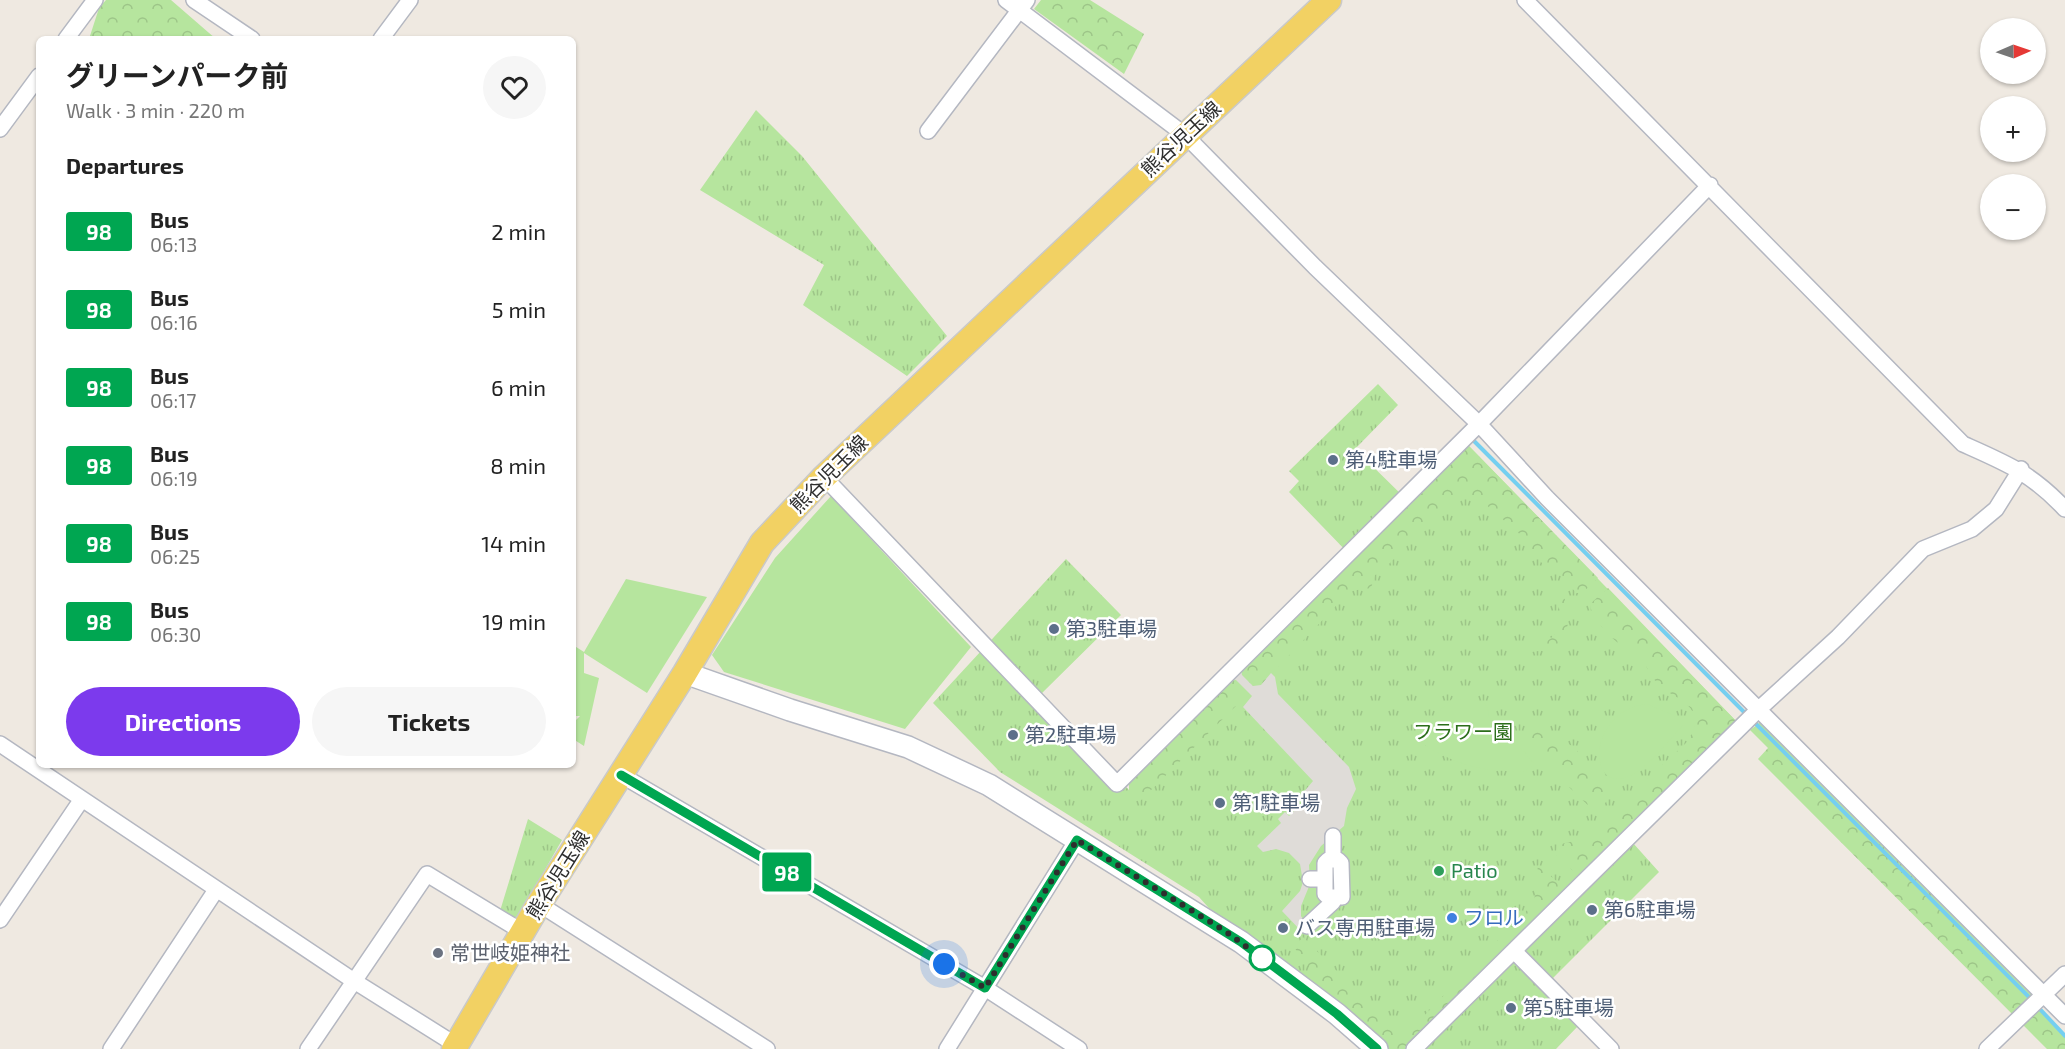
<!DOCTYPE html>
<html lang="en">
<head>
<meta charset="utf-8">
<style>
  body { margin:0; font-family:"Exo 2","Noto Sans JP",sans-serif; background:#f6f6f6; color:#222; height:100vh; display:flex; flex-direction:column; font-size:22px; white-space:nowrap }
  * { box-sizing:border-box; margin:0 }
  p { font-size:20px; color:#767676 }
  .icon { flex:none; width:33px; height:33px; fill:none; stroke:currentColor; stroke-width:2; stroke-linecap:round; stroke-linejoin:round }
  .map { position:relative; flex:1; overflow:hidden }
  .panel { position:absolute; left:36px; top:36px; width:540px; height:732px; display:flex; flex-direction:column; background:#fff; border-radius:9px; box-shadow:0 2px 4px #0004 }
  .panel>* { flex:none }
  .badge { padding:0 12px; border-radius:4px; font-size:21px; line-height:39px }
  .needle { width:39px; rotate:88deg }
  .buttons { position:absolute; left:1980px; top:18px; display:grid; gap:12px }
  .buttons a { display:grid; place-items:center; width:66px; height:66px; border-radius:50%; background:#fff; box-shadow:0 2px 4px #0004; font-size:30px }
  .you { position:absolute; width:30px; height:30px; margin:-15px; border:4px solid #fff; border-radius:50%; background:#1a73e8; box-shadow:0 0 0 9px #1a73e833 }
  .map>.badge { position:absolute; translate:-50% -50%; box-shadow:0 0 0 3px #fff }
  h2 { padding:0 30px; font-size:22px; line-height:54px }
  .round { display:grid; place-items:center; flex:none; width:63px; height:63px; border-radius:32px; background:#f6f6f6 }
  .headline { display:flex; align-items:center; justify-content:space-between; height:102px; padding:0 30px }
  h1 { font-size:28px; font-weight:700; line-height:45px }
  .action { display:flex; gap:12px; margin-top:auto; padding:12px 30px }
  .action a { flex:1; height:69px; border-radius:36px; background:#7c3aed; color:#fff; font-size:24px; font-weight:700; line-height:69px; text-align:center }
  .action a+a { background:#f6f6f6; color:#222 }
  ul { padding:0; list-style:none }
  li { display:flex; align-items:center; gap:18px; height:78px; padding:0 30px }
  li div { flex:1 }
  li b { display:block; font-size:22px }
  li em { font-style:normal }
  li .badge { min-width:66px; font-weight:700; text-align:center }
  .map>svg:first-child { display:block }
</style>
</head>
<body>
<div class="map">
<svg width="2065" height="1049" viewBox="0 0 2065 1049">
  <defs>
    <pattern id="grass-tufts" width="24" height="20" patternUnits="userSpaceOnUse" patternTransform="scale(1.5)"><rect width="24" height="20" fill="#b6e59e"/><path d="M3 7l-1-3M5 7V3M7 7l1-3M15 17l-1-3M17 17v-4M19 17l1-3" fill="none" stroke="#9dc588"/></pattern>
    <pattern id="forest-crowns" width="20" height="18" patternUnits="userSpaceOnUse" patternTransform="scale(1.5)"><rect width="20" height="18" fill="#b6e59e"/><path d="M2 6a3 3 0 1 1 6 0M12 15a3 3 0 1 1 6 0" fill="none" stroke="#9dc588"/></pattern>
  </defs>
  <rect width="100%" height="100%" fill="#efe9e1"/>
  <path fill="url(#grass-tufts)" d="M756,110L802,156L947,336L907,376L803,305L824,265L700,190Z
    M1378,384L1398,405L1355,449L1409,502L1468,445L1736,721L1624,833L1659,872L1541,990L1578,1026L1556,1049H1387L1334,998L1216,916L1199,897L1000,772L933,703L1066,559L1121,615L1039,696L1129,790V783L1352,557L1289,492L1299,481L1289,471Z
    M1765,716L2038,988L2029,998L1757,725Z
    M528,819L562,840L515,922L500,911Z"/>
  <path fill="url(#forest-crowns)" d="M106,0H171L216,39H89L99,8Z
    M1041,0H1090L1144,34L1124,74L1034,9Z
    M1468,445L1598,578L1582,593H1576L1563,576L1544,566L1523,537L1475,495L1456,496L1442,504L1389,564L1375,575L1371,588L1350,591L1261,685L1253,686L1242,675L1241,669Z
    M1608,588L1736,721L1584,871L1574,872L1556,855L1557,845L1578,840L1594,829L1687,742C1711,704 1674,701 1657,683C1649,674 1645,661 1636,652C1632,648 1625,647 1620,644C1610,638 1590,615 1590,604Z
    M1557,590L1561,591C1573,613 1571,633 1552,649L1525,653L1523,650L1525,647C1541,649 1564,634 1561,615C1560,607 1554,601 1553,592Z
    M1231,679L1249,693L1139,802L1129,791V783Z
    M1757,725L2037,1006L2065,1036V1049H2047L1758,759L1768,748L1750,730Z
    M1536,726C1547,736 1562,738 1573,747C1588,759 1594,779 1607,793L1606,802L1596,813L1568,786L1550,761L1523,741Z
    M1538,865L1563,887L1564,893L1403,1049H1387L1334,998L1308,981L1311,971L1294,947L1303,937L1389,1024L1417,1023L1534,903Z"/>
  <path fill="#b6e59e" d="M831,496L971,647L905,729L724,672L712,655L775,558Z
    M626,579L707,597L647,693L584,653V673L599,678L584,746L573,739V723L580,716H573V645L584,652Z
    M1453,698C1470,703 1488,693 1489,717L1502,726L1510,743L1523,750L1534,764L1525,771C1481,773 1449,763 1413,737Z
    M1647,704L1673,715L1683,725C1668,741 1646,772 1624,778C1587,789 1589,710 1647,704Z"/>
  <path fill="#dfdcd8" d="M1241,669L1242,675L1253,686L1261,685L1271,673L1275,677L1278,694L1349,767L1356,789L1347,808L1344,826L1321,846L1309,865L1310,884L1301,906V916L1309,928L1304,934L1282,911L1300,891L1303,882L1300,864L1289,853L1276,849L1263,852L1257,846L1281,823L1278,819L1285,812L1289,816L1306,799L1302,794L1313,781L1243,707L1252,696L1236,680L1231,679Z"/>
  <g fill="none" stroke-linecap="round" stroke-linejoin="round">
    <path stroke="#75cff0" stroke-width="4" d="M1474,441L1747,715
      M1752,720L2033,1001
      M2038,1007L2065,1036"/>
    <defs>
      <path id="street" d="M194,0L252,39
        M1006,0L1185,135L1315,267L1479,424L1547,498L2065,1016
        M1525,0L1963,444C2008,464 2031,473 2065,509
        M66,39L95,0
        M381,39L410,0
        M0,129L39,76
        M928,131L1027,0
        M824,477L1117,784L1479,424L1710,185
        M0,744L354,981L456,1045
        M621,775L985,988L1079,1049
        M1333,836V860
        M1328,860H1338L1341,863L1342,897H1328L1325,894V863Z
        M1310,879H1325
        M539,904L767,1049
        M0,920L82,799
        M1307,926L1333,902V897
        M1514,951L1611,1049
        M111,1049L216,890
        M308,1049L427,874L523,932
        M947,1049L1077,840
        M1414,1049L1759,709L1838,637L1923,549L1972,529L1996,509L2021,469
        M1987,1049L2065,974"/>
      <path id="secondary" d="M685,673L790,710L908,747L989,785L1241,942L1337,1014L1377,1049"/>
      <path id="primary" d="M454,1049L539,904L685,673L762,543L824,477L1329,0"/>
    </defs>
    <use href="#street" stroke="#b4b7c1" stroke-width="18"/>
    <use href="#secondary" stroke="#b4b7c1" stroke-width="24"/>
    <use href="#primary" stroke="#c9c9c9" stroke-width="27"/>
    <use href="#street" stroke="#fff" stroke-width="15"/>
    <use href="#secondary" stroke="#fff" stroke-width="21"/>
    <use href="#primary" stroke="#f2d163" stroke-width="24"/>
  </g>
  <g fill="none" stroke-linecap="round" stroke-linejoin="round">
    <defs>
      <path id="line" d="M621,775L985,988L1077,840L1241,942L1337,1014L1377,1049"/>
    </defs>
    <use href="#line" stroke="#fff" stroke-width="14"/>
    <use href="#line" stroke="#00a651" stroke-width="9"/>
    <path stroke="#2e2e2e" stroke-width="6" stroke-dasharray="0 10.8" d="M944,964L985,988L1077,840L1225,931L1262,958"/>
  </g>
  <g fill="#5c6f8a" stroke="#fff" stroke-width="2">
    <circle cx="1333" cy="460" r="6"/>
    <circle cx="1054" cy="629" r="6"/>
    <circle cx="1013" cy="735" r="6"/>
    <circle cx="1220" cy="803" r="6"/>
    <circle cx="1592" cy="910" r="6"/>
    <circle cx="1283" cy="928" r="6"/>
    <circle cx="1511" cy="1008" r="6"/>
  </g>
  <circle fill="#2e9e5b" stroke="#fff" stroke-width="2" cx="1439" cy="871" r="6"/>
  <circle fill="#3f7fe0" stroke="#fff" stroke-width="2" cx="1452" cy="918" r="6"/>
  <circle fill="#6b7280" stroke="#fff" stroke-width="2" cx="438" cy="953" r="6"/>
  <circle fill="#fff" stroke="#00a651" stroke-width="3" cx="1262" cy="958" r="12"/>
  <g text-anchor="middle" stroke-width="5" stroke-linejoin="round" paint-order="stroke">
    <g font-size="20" fill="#2e2e2e" stroke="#fff">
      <text transform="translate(1181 139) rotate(-43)" y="7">熊谷児玉線</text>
      <text transform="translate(829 474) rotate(-45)" y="7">熊谷児玉線</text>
      <text transform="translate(558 875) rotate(-58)" y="7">熊谷児玉線</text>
    </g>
    <g font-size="20" fill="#4e5e75" stroke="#fff" text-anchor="start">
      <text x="1345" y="467">第4駐車場</text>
      <text x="1066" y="636">第3駐車場</text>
      <text x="1025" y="742">第2駐車場</text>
      <text x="1232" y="810">第1駐車場</text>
      <text x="1604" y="917">第6駐車場</text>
      <text x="1295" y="935">バス専用駐車場</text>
      <text x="1523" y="1015">第5駐車場</text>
    </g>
    <g font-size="20" fill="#2c6e1b" stroke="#fff">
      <text x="1463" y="739">フラワー園</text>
    </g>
    <g font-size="20" fill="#27864d" stroke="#fff" text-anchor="start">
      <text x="1451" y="878">Patio</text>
    </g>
    <g font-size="20" fill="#366cbe" stroke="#fff" text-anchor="start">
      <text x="1464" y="925">フロル</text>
    </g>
    <g font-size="20" fill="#5b616d" stroke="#fff" text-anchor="start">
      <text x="450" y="960">常世岐姫神社</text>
    </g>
  </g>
</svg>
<div class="buttons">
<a><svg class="needle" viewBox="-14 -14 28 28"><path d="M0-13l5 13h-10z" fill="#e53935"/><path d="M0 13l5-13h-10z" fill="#767676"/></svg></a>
<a>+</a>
<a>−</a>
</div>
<div class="you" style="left:944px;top:964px"></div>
<b class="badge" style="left:787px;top:872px;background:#00a651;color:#fff">98</b>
<section class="panel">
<div class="headline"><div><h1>グリーンパーク前</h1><p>Walk · 3 min · 220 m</p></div><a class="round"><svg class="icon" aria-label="heart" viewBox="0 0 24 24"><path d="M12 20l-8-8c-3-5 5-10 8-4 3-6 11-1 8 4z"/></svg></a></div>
<h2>Departures</h2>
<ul>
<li><span class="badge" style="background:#00a651;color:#fff">98</span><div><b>Bus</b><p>06:13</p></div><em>2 min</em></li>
<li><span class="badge" style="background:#00a651;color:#fff">98</span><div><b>Bus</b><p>06:16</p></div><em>5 min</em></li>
<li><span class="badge" style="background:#00a651;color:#fff">98</span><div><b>Bus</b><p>06:17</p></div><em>6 min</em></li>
<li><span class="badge" style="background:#00a651;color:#fff">98</span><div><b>Bus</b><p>06:19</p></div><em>8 min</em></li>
<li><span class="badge" style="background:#00a651;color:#fff">98</span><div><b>Bus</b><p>06:25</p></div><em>14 min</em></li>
<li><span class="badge" style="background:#00a651;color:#fff">98</span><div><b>Bus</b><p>06:30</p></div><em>19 min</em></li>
</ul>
<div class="action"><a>Directions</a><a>Tickets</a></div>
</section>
</div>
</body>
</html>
